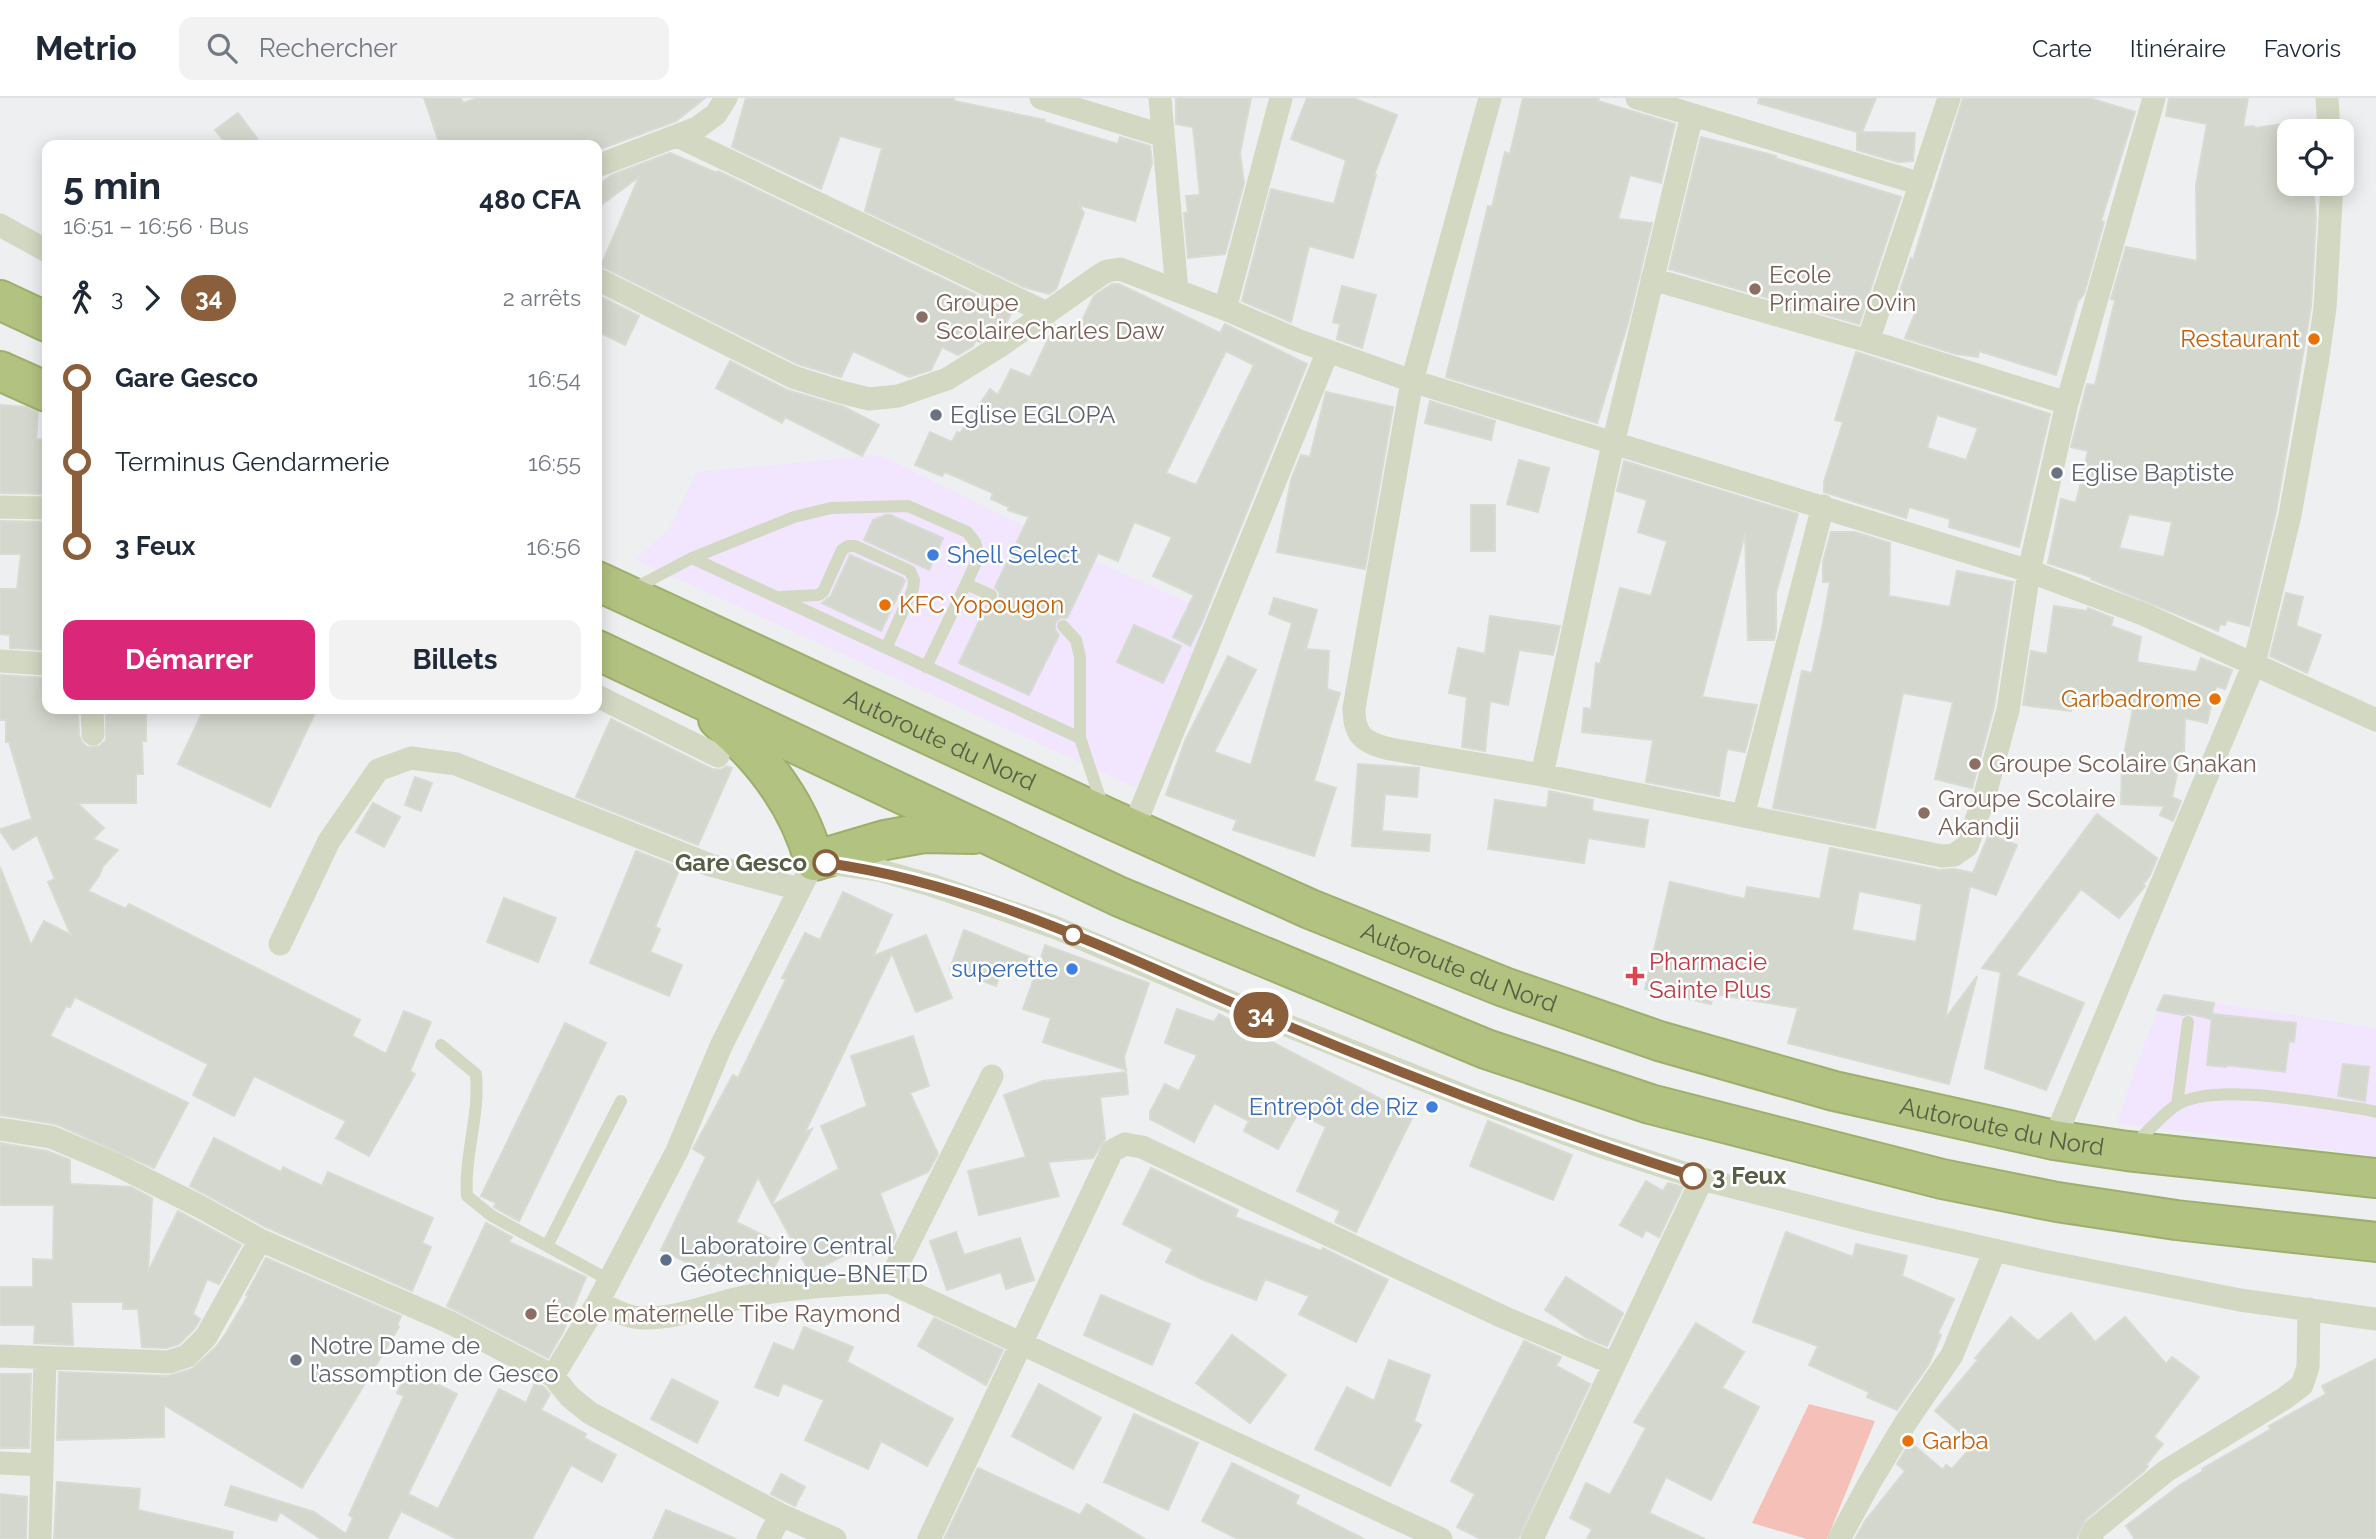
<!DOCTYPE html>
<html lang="fr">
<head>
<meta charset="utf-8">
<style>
  body { margin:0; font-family:Raleway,sans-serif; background:#f2f2f3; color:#1f2937; height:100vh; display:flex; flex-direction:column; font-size:26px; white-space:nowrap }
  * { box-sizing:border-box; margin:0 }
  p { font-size:23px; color:#747a83 }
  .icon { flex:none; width:38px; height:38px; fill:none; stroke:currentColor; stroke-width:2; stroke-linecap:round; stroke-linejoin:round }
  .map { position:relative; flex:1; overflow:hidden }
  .drawer { position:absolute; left:42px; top:42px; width:560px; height:574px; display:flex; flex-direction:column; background:#fff; border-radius:14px; box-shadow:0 4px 18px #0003 }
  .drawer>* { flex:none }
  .badge { padding:0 14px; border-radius:23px; font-size:24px; line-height:46px }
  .tools { position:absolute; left:2277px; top:21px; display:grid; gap:14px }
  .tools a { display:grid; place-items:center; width:77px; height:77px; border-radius:14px; background:#fff; box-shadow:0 4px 18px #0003; font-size:35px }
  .map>.badge { position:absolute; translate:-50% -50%; box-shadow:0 0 0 4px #fff }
  .legs { display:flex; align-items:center; gap:10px; height:77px; padding:0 21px; font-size:23px }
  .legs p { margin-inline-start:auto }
  .overview { display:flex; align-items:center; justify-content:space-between; height:119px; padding:0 21px }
  h1 { font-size:38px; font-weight:700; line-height:52px }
  .button { display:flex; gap:14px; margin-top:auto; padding:14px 21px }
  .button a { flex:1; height:80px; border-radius:14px; background:#db2777; color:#fff; font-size:28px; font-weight:700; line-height:80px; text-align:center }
  .button a+a { background:#f2f2f3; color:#1f2937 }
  ul { padding:0 21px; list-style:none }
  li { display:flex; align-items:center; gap:24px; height:84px; font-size:26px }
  li i { display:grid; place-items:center; width:10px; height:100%; margin:0 9px; background:currentColor }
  li i::after { content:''; width:18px; height:18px; margin:-9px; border:5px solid; border-radius:50%; background:#fff }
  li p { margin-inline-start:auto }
  li:first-child i { background:linear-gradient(#0000 50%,currentColor 0) }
  li:last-child i { background:linear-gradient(currentColor 50%,#0000 0) }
  header { display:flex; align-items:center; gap:42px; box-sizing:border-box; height:98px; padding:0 35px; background:#fff; border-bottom:2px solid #e0e1e3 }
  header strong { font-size:33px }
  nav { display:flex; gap:38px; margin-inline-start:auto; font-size:24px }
  .search { width:490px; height:63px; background:#f2f2f3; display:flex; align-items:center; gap:18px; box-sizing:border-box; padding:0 24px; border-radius:14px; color:#747a83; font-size:26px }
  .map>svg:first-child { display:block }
</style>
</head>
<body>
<header>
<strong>Metrio</strong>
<div class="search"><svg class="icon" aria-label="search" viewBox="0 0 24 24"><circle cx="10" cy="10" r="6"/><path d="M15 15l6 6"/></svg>Rechercher</div>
<nav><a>Carte</a><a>Itinéraire</a><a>Favoris</a></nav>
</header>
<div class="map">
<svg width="2376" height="1441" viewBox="0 0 2376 1441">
  <rect width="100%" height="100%" fill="#eeeff1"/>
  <path fill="#f1e6fe" d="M880,357L1095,463L1208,513L1211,520L1136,690L634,461L669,432L696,374Z
    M2164,897L2376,930V1058L2117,1025L2137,965Z"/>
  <path fill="#f4c0b8" d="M1809,1306L1875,1323L1827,1441H1807L1752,1425Z"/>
  <path fill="#d3d7cd" stroke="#d7dbd2" stroke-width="2" fill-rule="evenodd" d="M424,0H461L463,5L478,0H705L676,23L597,52V47H440Z
    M746,0H954V3L1045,22L1044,24L1118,46L1120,39L1150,48L1152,65L1135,123L1079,107L1084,115L1056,191L1049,196L1024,189L865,113L882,50L840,38L821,91L732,49Z
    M1176,0H1251L1240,55L1244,85L1225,156L1188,160L1184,115H1188L1186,98L1200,97L1193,29L1176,26Z
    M1307,0H1353L1397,17L1374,77H1376L1353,160L1309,148L1291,224L1242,203L1271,91L1334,106L1346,62L1291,41Z
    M1523,0H1599L1598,3L1675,26L1661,85L1630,77L1618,121L1652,125L1628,225L1597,325L1446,279L1488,108L1492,109L1505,54L1510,56Z
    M1759,0H1876L1862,34L1915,35L1913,63L1898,64L1857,52V34L1758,5Z
    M1963,0H2089L2135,14L2101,123L2104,124L2084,196L2078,203L2056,277L1979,253L1978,259L1956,256L1905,240L1918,208L1897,201L1911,160L1913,162Z
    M2169,0H2248L2243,29L2254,28L2255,30L2289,25V86H2313L2316,120L2311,209L2276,414L2249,528L2227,522L2225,527L2220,526L2218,533L2091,481V479L2048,465L2061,401L2076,405L2088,353L2071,349L2087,286L2095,287L2115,202L2111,201L2126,149L2197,163L2196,87L2207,26L2166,18ZM2129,416L2172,424L2164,459L2119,450Z
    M238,15L262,47H227L215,32Z
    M1701,39L1776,58L1775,60L1901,99L1859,226L1790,206L1791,201H1772L1669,171Z
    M670,55L717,75L718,73L1012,214L1005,227L992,236L980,244L976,242L973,248L958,257L942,249L931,272L909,279L853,253L841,279L798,266L601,168L639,79L597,110V88L612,77Z
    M1112,186H1119L1220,235L1225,226L1307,266L1201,526L1190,548L1173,539L1194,497L1153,478L1172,439L1134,424L1118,463L1098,455L1067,520H1060L1055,525V531L1059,537L1029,597L959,565L988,505L993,506L999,501L1000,495L995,489L1029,419L1008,412L1009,409L991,401L993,395L945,374L942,378L915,367L930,334L952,344L957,334L960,335L990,291L998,297L1011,271L1030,279L1055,227L1075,237L1094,198ZM1226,253L1254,267L1196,387L1166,375Z
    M1342,188L1376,197L1362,250L1337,241L1340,226L1333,224Z
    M597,197L639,218L625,247L597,233Z
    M1856,254L2050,316L2019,449L1949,429L1950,421L1909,409L1906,420L1824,394V384L1843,324L1835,322ZM1937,317L1978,330L1966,362L1927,350Z
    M730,263L787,292L844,309L879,327L862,358L785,319L782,325L716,290Z
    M1326,294L1393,309L1365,471L1277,454L1291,382L1301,357L1310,359Z
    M1430,303L1495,323L1491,342L1425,325Z
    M0,307L26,309L38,314L36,341L47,342V396L0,395Z
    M1519,362L1549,370L1538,414L1507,406Z
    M1624,363L1798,416L1776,495V533L1774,542H1748L1745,435L1702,599L1757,607L1745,654L1727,651L1719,698L1646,684L1653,642L1582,634L1584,610L1591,611L1596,565L1600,566L1620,490L1651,498L1667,443L1638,434L1647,402L1617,393Z
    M1471,407H1495V453H1471Z
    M886,417H890L943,440L929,472L864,442L873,422Z
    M0,423L45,424L47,552L10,550V537L0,536V491H17L21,456H0Z
    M1831,434H1855L1890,445L1889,498L1950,509L1957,473L2013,484L1994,609L1972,690L1935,681L1953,604L1903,595L1875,730L1773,710L1802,573L1812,575L1822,530L1830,484H1823V464Z
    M850,457L903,480L905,483L881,533L822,505L831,498Z
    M2286,495L2303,499L2296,528L2321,537L2307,575L2270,558Z
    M1274,500L1317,512L1306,551L1329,553L1327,591L1340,595L1314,683L1336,690L1314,758L1233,732L1237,722L1166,697L1185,643L1228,558L1256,572L1214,654L1251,667L1292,525L1269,516Z
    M2054,508L2087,513L2088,510L2113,520L2111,528L2141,539L2137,564L2196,574L2201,560L2232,572L2225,591L2216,588L2207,625L2185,620L2184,653H2182L2172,699L2181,703L2173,723L2160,717L2164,708L2121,706L2122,667L2133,611L2073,603L2071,613L2023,607L2031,553L2047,556Z
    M1490,518L1560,528L1553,557L1519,552L1508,607L1490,603L1485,653L1462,649L1467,599L1449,595L1458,550L1485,556Z
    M1134,527L1181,548L1163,585L1117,564Z
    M0,577L47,580V611H78L79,637L82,644L87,649L100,648L106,642V611H146V643H142L143,676H136V705H77L104,730L93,741L118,752L103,768L99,778L88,793L126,811L129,806L360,922L352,938L386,956L404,913L431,924L410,973L415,976L369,1058L336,1040L346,1023L254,978L234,1018L193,997L208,966L75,899L70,909L66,908L50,938L188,1005L154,1070L56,1026L0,1017V769L31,847L44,823L71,837L48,784L55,781L37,737L13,752L0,733V731L32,721L9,644H6V622H0Z
    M204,611H317L270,709L178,666Z
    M611,621L712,671L720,672L727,668L732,670L698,747L576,699Z
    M1358,666L1419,670L1417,699L1385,696L1382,733L1430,737L1429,753L1352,748Z
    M415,679L432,685L421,713L405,707Z
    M1549,693L1593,702L1592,713L1648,722L1644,749L1588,740L1584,765L1488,751L1495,702L1547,710Z
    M373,705L400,719L384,749L356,734Z
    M2097,716L2157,760L2150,777L2143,787L2145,788L2119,820L2081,791L2016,877L2084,905L2046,992L1985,970L2001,874L1982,870Z
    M1989,736L2017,747L1996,797L1970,788L1945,921L1977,878L1949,986L1788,945L1798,910L1714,896L1711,906L1645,891L1670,784L1745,801L1747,789L1820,801L1830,750L1939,772L1954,771L1973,775ZM1859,793L1922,806L1916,844L1852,832Z
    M636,753L680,770L655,829L660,831L650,854L682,867L669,898L590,865Z
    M843,794L892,817L873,858L926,837L952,900L916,914L892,855L805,1034L812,1031L772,1106L758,1079L736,1124L785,1148L769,1180L756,1182L717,1164L711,1176L661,1152L706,1059L693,1051L733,977L738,980L786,881L782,880L805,835L820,842Z
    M504,800L556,820L538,864L487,844Z
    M964,832L1040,863L1045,847L1149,885L1124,959L1126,972L1043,944L1051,920L1023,911L1034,880L1003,869L996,888L950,871Z
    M2164,897L2214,905L2212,916L2296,925L2294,944L2289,943L2285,974L2226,967V969L2207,967L2212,918L2211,921L2190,916L2183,917L2157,912Z
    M1177,911L1214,924L1219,916L1413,1018L1356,1134L1335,1124L1340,1113L1297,1093L1326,1029L1298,1015L1278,1051L1244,1033L1249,1023L1214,1005L1194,1044L1150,1021V1014L1165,986L1179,993L1197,957L1165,945Z
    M565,925L606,945L519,1123L497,1111L494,1109L496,1105L481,1098Z
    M913,938L929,988L910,995L938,1056L928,1074L880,1095L896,1138L890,1151L873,1157L868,1145L810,1175L773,1107L839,1071L821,1028L867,1008L851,958Z
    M2343,966L2369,969L2365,1003L2338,998Z
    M1126,974L1128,996L1100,999L1105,1041L1093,1060L1048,1064L1059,1098L979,1117L968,1073L1026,1059L1004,997L1043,983Z
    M1488,1023L1572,1057L1553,1102L1470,1068Z
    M214,1040L281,1074L283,1069L322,1088L328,1074L433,1120L422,1145L431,1149L412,1193L266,1129L190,1088Z
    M0,1045L47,1053L70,1062V1086L131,1089L152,1100L148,1174L178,1113L241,1147L219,1186L207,1181L193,1216L200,1221L195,1230L179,1246L167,1250L142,1249L138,1211H123V1204H71L73,1247L34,1245L35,1227H0V1189H33V1161L53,1162L54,1107H0Z
    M1151,1070L1238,1112L1235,1119L1321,1153L1323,1150L1388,1182L1356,1244L1299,1216L1309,1198L1265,1181L1256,1202L1204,1182L1166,1164L1173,1151L1123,1126Z
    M1646,1083L1663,1093L1668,1085L1683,1089L1659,1139L1646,1132L1642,1139L1620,1127Z
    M486,1125L512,1139L509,1144L586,1179L563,1234L548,1260L447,1208Z
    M956,1134L964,1157L1020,1140L1034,1182L1006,1191L1001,1174L947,1192L930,1143Z
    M1786,1134L1853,1159L1856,1146L1907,1158L1902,1178L1954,1201L1938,1235L1941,1237L1929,1266L1897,1312L1867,1299L1869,1294L1809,1267L1818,1248L1753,1224Z
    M266,1160L401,1218L397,1227L399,1229L302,1390L164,1307V1339L57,1342L59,1274L169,1278L192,1271L216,1249L226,1235L248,1198L246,1197Z
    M1566,1179L1623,1215L1607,1248L1587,1240L1545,1212Z
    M1101,1197L1170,1226L1152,1267L1084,1237Z
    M2071,1215L2095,1244L2125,1219L2166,1266L2172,1259L2199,1279L2154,1339L2163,1346L2146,1367L2148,1368L2144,1373L2086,1421L2076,1441H1855L1865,1423L1905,1373L1897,1366L1910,1344L1943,1372L1946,1367L1952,1371L1974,1346L1935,1313L1978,1262L1975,1260L2011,1219L2038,1243Z
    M934,1220L1003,1252L986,1287L918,1248Z
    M1696,1225L1744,1254L1722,1290L1759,1309L1711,1402L1666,1379L1649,1415L1705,1441H1587L1592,1431L1570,1420L1586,1385L1610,1397L1646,1330L1634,1324Z
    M804,1229L853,1249L847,1264L953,1321L927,1368L881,1343L868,1371L805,1342L824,1302L783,1285L778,1298L755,1289L774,1245L794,1253Z
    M1232,1237L1286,1277L1250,1325L1196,1285Z
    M1524,1243L1561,1259L1556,1268L1590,1286L1518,1441H1481L1457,1429L1475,1396L1451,1383Z
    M2376,1261V1441H2135L2126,1428L2180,1387L2203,1373L2202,1371L2271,1331L2269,1328L2326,1296L2322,1288Z
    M1389,1262L1430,1277L1414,1323L1421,1327L1390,1388L1315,1351L1347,1289L1374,1303Z
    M408,1272L457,1296L408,1396L438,1411L499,1291L526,1305L535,1285L544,1289L550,1296L541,1312L586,1336L584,1340L616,1357L602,1384L571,1367L532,1441H457L401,1413L387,1441H321L280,1414L276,1423L225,1407L231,1388L314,1414L346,1436L353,1420L349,1417L404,1298L397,1295Z
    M0,1276H31L29,1350H0Z
    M672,1281L718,1304L697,1345L651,1321Z
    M1039,1286L1101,1320L1073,1371L1012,1338Z
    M1134,1316L1198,1345L1168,1412L1104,1384Z
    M1232,1365L1299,1398L1295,1406L1364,1441H1238L1202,1423Z
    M978,1370L1080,1417L1087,1406L1145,1441H944Z
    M781,1376L805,1389L795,1408L771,1396Z
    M57,1384L140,1391L138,1412L233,1434L232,1441H54Z
    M0,1396L27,1399L26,1441H0Z
    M666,1412L736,1441H653Z"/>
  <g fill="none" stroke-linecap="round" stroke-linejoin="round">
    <defs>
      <g id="highway">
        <path d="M0,202L47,224"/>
        <path d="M0,273L47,294"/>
        <path id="s1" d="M597,483L1106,719L1310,811L1504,889L1659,943L1834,993L2054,1042L2127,1053L2376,1080"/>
        <path d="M597,552L1120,799L1486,951L1650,1006L1942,1081L2057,1104L2176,1122L2376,1144"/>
        <path d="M718,621C762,659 799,706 814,763L885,742L924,735L974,736"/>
      </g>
    </defs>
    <use href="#highway" stroke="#9daf6c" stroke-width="42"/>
    <path stroke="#d3d8c3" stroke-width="12" d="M692,460L1080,640
      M631,492L692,460L794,419L831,410L908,408L967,434L975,444L979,458L966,486L991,497
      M780,499L818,497L823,494L842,452L848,448H855L910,473L914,482L913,491L886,550
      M1063,528L1076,542L1080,559V640L1103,709
      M926,569L966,486
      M441,947L476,976C480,1018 464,1057 467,1098L492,1118L609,1182
      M2177,1007L2188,924
      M2136,1045C2148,1033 2161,1018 2175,1008C2211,983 2319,1005 2363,1011L2376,1014
      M547,1148L621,1003"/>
    <path stroke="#d3d8c3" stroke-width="23" d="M1041,0L1161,37
      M1160,0L1177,193
      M1490,0L1412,283L1354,610C1354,638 1363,644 1390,651L1542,677L1942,758L1954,757L1967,748L1984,700L2008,612L2029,473L2067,305L2154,0
      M1637,0L1921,86
      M2327,0L2329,33
      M677,38L1047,215
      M597,68L697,30L716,16L726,0
      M0,127L47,153
      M597,181L793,279L841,294L869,301L898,298L947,281L1000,248L1100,177L1107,173L1120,171L1225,211L1297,242L1412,283L2029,473L2143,516L2376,622
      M1652,181L1868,243L2067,305
      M1225,211L1281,0
      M1868,243L1949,0
      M0,409L47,410
      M0,563L47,566
      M597,598L718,658
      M92,611L93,636
      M1542,677L1613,346L1692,17
      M1743,718L1823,408
      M1133,731L1328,253
      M280,846L329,743L378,672L411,660L456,666L710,767L799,791
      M0,1031L51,1039L115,1066L197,1107L260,1142L449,1224L553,1278L570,1299L590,1315L781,1417L835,1441
      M2054,1042L2254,566L2290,417L2317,266L2325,210L2332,86
      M889,1184L992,978
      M598,1204C612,1211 627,1220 643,1220C677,1221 711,1206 744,1199C791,1189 841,1187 889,1184L1441,1441
      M0,1258L169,1264L187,1258L206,1239L260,1142
      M553,1278L598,1204L677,1053L721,948L814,763L878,772L931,787L1054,829L1266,919L1469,1000L1597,1047L1702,1081L1870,1124L2043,1163L2240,1202L2376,1221
      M0,1365L42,1367
      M40,1441L45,1260
      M768,1441L781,1417
      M929,1441L1112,1053L1125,1046L1142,1049L1503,1219L1614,1266
      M1532,1441L1702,1081
      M1839,1441L1870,1384L1906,1324L1952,1257L1995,1152
      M2090,1441L2095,1431L2166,1373L2285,1300L2302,1287L2308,1269L2309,1211"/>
    <use href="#highway" stroke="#b2c381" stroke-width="38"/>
  </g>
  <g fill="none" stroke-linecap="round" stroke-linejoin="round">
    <defs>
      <path id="line-1" d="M826,765C981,786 1123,859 1266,919C1406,978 1548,1032 1693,1078"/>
    </defs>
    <use href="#line-1" stroke="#fff" stroke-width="16"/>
    <use href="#line-1" stroke="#8b5e3c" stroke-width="10"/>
  </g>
  <g fill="#8d6e63" stroke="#fff" stroke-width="2.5">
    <circle cx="1755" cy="191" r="7"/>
    <circle cx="922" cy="219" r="7"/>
    <circle cx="1975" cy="666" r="7"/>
    <circle cx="1924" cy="715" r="7"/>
    <circle cx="531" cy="1216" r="7"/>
  </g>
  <g fill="#e8710a" stroke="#fff" stroke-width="2.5">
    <circle cx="2314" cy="241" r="7"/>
    <circle cx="885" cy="507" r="7"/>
    <circle cx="2215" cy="601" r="7"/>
    <circle cx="1908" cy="1343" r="7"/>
  </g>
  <g fill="#6b7280" stroke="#fff" stroke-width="2.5">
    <circle cx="936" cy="317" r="7"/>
    <circle cx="2057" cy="375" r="7"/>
    <circle cx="296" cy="1262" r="7"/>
  </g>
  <g fill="#3f7fe0" stroke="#fff" stroke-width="2.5">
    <circle cx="933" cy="457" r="7"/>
    <circle cx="1072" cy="871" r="7"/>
    <circle cx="1432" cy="1009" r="7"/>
  </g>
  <g fill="#fff" stroke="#8b5e3c" stroke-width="3.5">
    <circle cx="826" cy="765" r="12"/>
    <circle cx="1073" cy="837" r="9"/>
    <circle cx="1693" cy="1078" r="12"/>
  </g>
  <path fill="#e0444e" stroke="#fff" stroke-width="2.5" d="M1631.5 867.5h7v7h7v7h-7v7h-7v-7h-7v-7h7z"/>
  <circle fill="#5c6f8a" stroke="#fff" stroke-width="2.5" cx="666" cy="1162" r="7"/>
  <g text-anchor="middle" stroke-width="5" stroke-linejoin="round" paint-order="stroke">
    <g font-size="24" fill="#785e54" stroke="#fff" text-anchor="start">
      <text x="1769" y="185">Ecole<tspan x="1769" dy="28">Primaire Ovin</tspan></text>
      <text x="936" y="213">Groupe<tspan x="936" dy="28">ScolaireCharles Daw</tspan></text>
      <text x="1989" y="674">Groupe Scolaire Gnakan</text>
      <text x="1938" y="709">Groupe Scolaire<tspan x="1938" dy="28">Akandji</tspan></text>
      <text x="545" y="1224">École maternelle Tibe Raymond</text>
    </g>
    <g font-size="24" fill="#c56008" stroke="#fff" text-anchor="end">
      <text x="2300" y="249">Restaurant</text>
      <text x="899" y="515" text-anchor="start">KFC Yopougon</text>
      <text x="2201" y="609">Garbadrome</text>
      <text x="1922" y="1351" text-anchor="start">Garba</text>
    </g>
    <g font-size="24" fill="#5b616d" stroke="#fff" text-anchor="start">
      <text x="950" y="325">Eglise EGLOPA</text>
      <text x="2071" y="383">Eglise Baptiste</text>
      <text x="310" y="1256">Notre Dame de<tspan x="310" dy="28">l’assomption de Gesco</tspan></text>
    </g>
    <g font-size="24" fill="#366cbe" stroke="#fff" text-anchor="end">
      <text x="947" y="465" text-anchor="start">Shell Select</text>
      <text x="1058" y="879">superette</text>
      <text x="1418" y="1017">Entrepôt de Riz</text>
    </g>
    <g font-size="24" fill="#585e45" stroke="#fff">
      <text dy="8" stroke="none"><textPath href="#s1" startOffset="378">Autoroute du Nord</textPath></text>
      <text dy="8" stroke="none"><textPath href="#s1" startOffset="945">Autoroute du Nord</textPath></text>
      <text dy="8" stroke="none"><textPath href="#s1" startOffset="1512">Autoroute du Nord</textPath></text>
    </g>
    <g font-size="24" font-weight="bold" fill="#585e45" stroke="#fff" text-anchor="end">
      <text x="807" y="773">Gare Gesco</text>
      <text x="1712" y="1086" text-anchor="start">3 Feux</text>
    </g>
    <g font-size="24" fill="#be3a42" stroke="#fff" text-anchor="start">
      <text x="1649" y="872">Pharmacie<tspan x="1649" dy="28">Sainte Plus</tspan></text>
    </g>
    <g font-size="24" fill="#4e5e75" stroke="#fff" text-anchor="start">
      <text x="680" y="1156">Laboratoire Central<tspan x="680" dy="28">Géotechnique-BNETD</tspan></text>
    </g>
  </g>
</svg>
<div class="tools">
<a><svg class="icon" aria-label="locate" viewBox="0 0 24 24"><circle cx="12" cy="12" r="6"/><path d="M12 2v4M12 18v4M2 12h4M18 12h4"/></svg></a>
</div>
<b class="badge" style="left:1261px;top:917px;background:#8b5e3c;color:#fff">34</b>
<section class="drawer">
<div class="overview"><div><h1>5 min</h1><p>16:51 – 16:56 · Bus</p></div><b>480 CFA</b></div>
<div class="legs"><svg class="icon" aria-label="walk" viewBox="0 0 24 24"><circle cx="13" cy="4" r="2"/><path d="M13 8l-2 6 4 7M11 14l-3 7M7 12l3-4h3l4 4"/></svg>3<svg class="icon" aria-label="forward" viewBox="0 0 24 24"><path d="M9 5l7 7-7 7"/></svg><b class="badge" style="background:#8b5e3c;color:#fff">34</b><p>2 arrêts</p></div>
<ul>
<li><i style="color:#8b5e3c"></i><b>Gare Gesco</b><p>16:54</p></li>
<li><i style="color:#8b5e3c"></i><span>Terminus Gendarmerie</span><p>16:55</p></li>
<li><i style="color:#8b5e3c"></i><b>3 Feux</b><p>16:56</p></li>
</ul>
<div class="button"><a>Démarrer</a><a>Billets</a></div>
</section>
</div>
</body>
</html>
